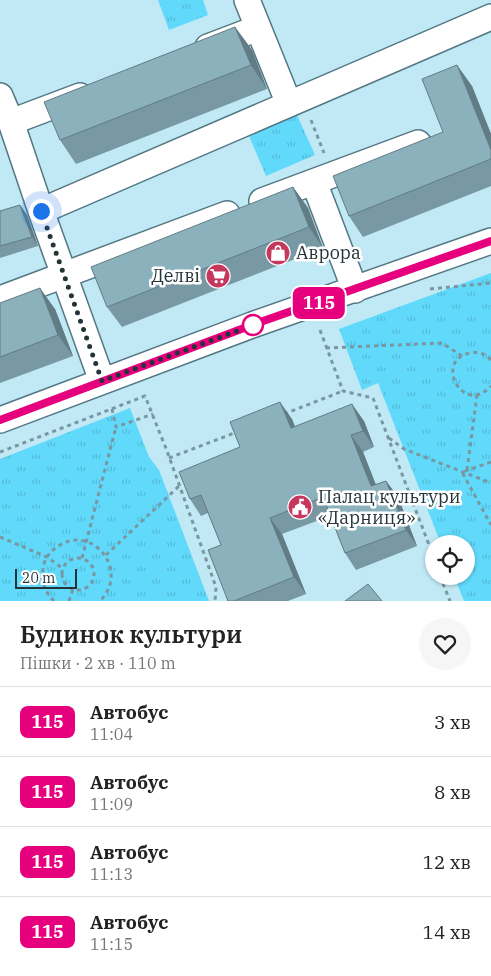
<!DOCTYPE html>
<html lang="uk">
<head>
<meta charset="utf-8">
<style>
  body { margin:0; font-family:"IBM Plex Serif",serif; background:#f6f6f6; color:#222; height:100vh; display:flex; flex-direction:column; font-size:19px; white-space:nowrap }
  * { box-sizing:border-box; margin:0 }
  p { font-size:16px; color:#767676 }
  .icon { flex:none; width:28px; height:28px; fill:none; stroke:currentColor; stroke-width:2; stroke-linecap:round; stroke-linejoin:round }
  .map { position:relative; height:601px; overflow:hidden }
  .panel { display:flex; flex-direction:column; background:#fff; flex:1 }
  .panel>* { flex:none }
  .badge { padding:0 10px; border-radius:8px; font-size:18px; line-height:32px }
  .fabs { position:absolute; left:425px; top:535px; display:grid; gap:10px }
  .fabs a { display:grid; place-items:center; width:50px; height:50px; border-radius:50%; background:#fff; box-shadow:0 1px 4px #0004; font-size:25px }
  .scale { position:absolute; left:15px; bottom:12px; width:62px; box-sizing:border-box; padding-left:5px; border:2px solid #233338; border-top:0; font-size:14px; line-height:18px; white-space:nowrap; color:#233338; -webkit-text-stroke:4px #fff; paint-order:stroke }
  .you { position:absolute; width:25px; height:25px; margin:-12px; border:4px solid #fff; border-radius:50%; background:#1a73e8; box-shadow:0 0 0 8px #1a73e833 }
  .map>.badge { position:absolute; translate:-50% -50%; box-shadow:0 0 0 2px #fff }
  .round { display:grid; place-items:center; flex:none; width:52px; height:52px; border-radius:26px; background:#f6f6f6 }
  .overview { display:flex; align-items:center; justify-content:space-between; height:85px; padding:0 20px }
  h1 { font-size:24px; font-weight:600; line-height:38px }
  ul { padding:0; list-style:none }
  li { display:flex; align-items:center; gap:15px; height:70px; padding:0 20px; border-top:1px solid #e0e0e0 }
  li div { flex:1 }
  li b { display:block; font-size:19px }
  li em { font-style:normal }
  li .badge { min-width:55px; font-weight:700; text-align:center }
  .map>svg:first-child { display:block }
</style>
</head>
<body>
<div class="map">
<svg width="491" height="601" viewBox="0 0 491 601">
  <defs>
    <pattern id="grass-tufts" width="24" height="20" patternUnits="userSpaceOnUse" patternTransform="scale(1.25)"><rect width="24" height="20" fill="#60d9fb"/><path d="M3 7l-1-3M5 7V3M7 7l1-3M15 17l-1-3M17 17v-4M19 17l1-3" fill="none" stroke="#53bbd8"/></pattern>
  </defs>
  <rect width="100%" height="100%" fill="#c0e8f5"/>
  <path fill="url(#grass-tufts)" d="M158,0H203L208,15L169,30Z
    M297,115L315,155L266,176L249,136Z
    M491,273V601H464L454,576H466V544H441L378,383L362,390L339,329Z
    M130,408L149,457L159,470L209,601H0V459Z"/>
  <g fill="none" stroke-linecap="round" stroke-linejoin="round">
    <defs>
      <path id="minor" d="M247,0L289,104
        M208,47L258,28
        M0,96L11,122
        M314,182L355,290
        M262,201L418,143
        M41,211L11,122L80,96
        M0,299L227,214
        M102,381L41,211L491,17
        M0,420L252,325L491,241"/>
    </defs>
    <use href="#minor" stroke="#537783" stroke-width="28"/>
    <path stroke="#7997a0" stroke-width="3" stroke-dasharray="4 4" stroke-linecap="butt" d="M311,120L324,153
      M430,289L491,283
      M320,330L343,391L373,398L434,558
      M326,348L442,343L462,356
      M491,360C486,354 478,351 470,353C433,360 463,417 491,386
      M112,409L116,427L153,414
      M284,414L343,391
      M389,438L404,449L491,483
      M0,452L145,396L167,451L216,587L215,601
      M169,458L237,432
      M491,462L462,472L491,525
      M467,470L477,395
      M0,537L47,557L62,568
      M106,555L179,486
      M62 574a16 16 0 1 1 32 0a16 16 0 1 1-32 0Z
      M82,558L116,427
      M440,576L450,601
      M54,601C45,592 41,581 43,569C44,560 49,552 57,547C91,522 131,570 100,601
      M69,601L73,589"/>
    <use href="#minor" stroke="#fff" stroke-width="25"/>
  </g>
  <path fill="#7898a3" d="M235,27L252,50L267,89L76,164L60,140Z
    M472,86L491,134V186L363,237L349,216L443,132Z
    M293,187L308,208L323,248L122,327L107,307Z
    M20,205L27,215L38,246L0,258V211Z
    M0,303L55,309L73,356L0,383Z
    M292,419L295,427L364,421L374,447L363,452L376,485L386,481L398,497L417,546L356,570L345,553L330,516L282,534L306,594L288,601H228L221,545L208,513L201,516L190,499L240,447Z"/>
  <path fill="#617c84" d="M235,27L252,50L267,89L251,65Z
    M457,65L472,86L491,134V150Z
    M293,187L308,208L323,248L309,227Z
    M20,205L27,215L38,246L32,237Z
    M40,288L55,309L73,356L58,335Z
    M280,402L292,419L302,445L291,428Z
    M352,404L364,421L374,447L363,431Z
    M351,435L363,452L383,503L371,486Z
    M386,481L398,497L417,546L406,530Z
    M270,518L282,534L306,594L294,577Z"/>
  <path fill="#8bb1bd" stroke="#617c84" d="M235,27L251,65L60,140L44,102Z
    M457,65L491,150V159L349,216L333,176L443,132L422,79Z
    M293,187L309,227L107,307L91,267Z
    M20,205L32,237L0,246V211Z
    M40,288L58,335L0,357V303Z
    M280,402L291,428L352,404L363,431L351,435L371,486L386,481L406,530L345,553L323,497L270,518L294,577L234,601H228L208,550L221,545L201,495L190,499L179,472L240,447L230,422Z
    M368,584L382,601H345Z"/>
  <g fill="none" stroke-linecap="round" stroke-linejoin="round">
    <defs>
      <path id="line" d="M0,420L252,325L491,241"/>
    </defs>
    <use href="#line" stroke="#fff" stroke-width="11"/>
    <use href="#line" stroke="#e6007e" stroke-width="8"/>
    <path stroke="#233338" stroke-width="5" stroke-dasharray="0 9" d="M41,211L102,381L253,325"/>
  </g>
  <defs>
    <symbol id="shop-disc" viewBox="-11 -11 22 22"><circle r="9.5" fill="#c6375d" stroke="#fff"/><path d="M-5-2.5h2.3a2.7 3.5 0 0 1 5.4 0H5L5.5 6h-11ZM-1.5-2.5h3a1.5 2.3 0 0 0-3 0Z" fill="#fff"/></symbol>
    <symbol id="supermarket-disc" viewBox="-11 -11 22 22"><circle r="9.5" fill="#c6375d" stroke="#fff"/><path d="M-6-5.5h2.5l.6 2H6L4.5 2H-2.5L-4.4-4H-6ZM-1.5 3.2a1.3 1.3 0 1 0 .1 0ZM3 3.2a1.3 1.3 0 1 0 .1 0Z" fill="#fff"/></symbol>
    <symbol id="civic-disc" viewBox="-11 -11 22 22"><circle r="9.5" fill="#c6375d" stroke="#fff"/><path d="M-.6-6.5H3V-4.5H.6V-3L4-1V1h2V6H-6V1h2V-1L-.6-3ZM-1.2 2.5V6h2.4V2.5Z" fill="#fff"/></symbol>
  </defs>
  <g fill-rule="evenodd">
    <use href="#shop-disc" x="264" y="239" width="28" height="28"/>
    <use href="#supermarket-disc" x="204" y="262" width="28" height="28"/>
    <use href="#civic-disc" x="286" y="493" width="28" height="28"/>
  </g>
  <circle fill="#fff" stroke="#e6007e" stroke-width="2.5" cx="253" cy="325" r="10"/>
  <g text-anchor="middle" stroke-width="5" stroke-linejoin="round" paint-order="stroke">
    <g font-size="18" fill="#233338" stroke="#fff" text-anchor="start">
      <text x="296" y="259">Аврора</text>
      <text x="200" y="282" text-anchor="end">Делві</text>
      <text x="318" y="503">Палац культури<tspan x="318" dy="21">«Дарниця»</tspan></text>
    </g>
  </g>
</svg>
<div class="fabs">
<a><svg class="icon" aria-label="locate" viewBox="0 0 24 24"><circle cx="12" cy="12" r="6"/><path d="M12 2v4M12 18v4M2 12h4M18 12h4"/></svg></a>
</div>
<div class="scale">20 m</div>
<div class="you" style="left:41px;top:211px"></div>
<b class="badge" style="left:319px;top:303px;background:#e6007e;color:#fff">115</b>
</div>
<section class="panel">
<div class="overview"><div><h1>Будинок культури</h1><p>Пішки · 2 хв · 110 m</p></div><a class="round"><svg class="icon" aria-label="heart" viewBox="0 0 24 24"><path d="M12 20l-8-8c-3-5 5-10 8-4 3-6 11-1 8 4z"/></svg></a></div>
<ul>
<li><span class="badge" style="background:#e6007e;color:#fff">115</span><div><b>Автобус</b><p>11:04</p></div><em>3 хв</em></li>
<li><span class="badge" style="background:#e6007e;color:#fff">115</span><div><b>Автобус</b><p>11:09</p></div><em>8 хв</em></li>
<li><span class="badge" style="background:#e6007e;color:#fff">115</span><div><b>Автобус</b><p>11:13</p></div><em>12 хв</em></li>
<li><span class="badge" style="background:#e6007e;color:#fff">115</span><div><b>Автобус</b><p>11:15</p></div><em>14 хв</em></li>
</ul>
</section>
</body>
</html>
